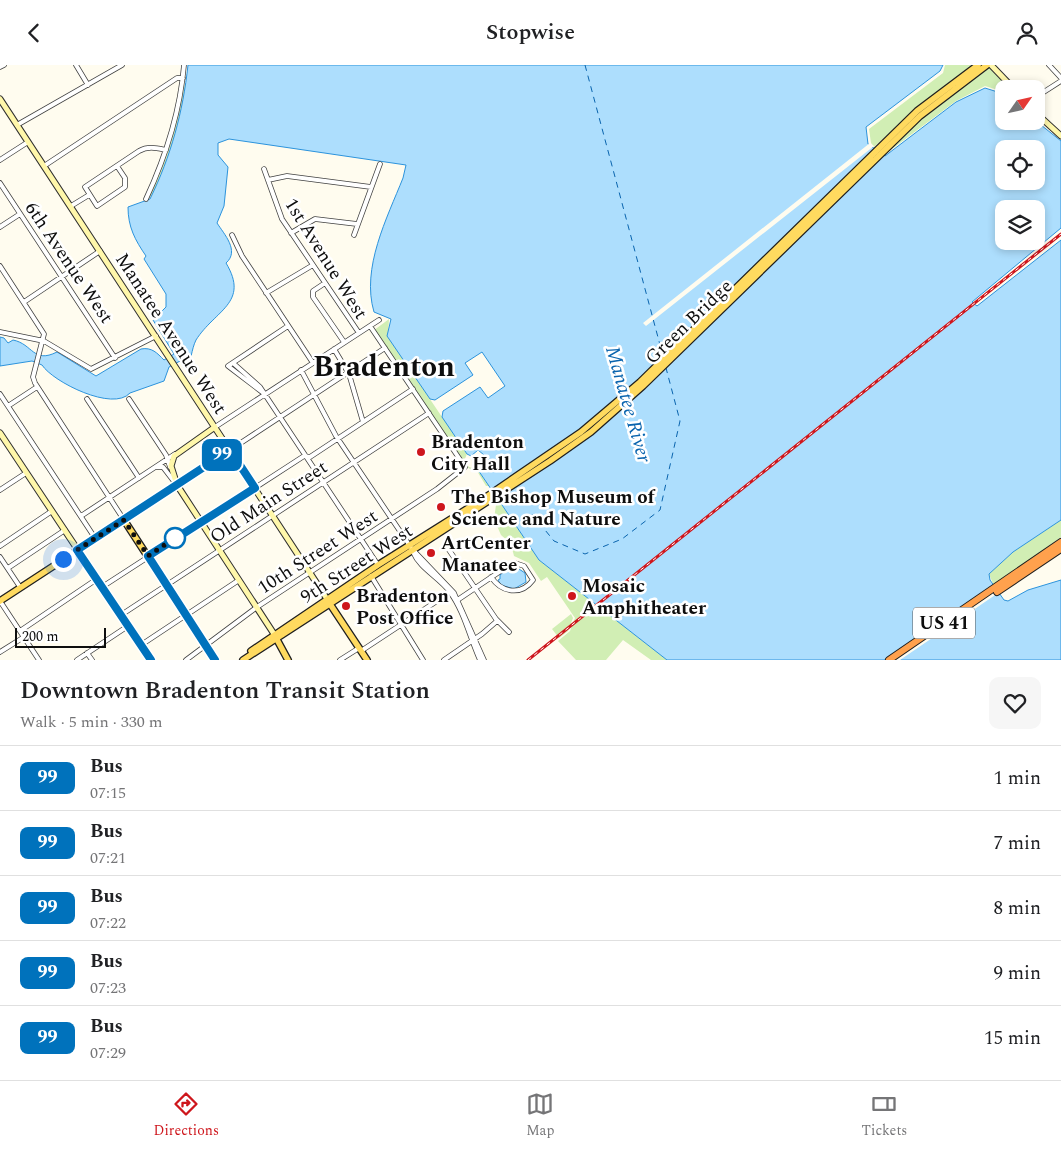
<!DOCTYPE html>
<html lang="en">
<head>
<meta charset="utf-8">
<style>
  body { margin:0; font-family:Spectral,serif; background:#f6f6f6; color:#202124; height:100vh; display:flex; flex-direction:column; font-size:19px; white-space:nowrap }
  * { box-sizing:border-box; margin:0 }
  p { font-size:16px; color:#757577 }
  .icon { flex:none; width:28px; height:28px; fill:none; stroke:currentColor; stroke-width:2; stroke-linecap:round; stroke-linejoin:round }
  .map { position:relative; height:595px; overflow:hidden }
  .sheet { display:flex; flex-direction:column; background:#fff; flex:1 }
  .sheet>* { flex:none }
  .badge { padding:0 10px; border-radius:8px; font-size:18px; line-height:32px }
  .needle { width:32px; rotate:56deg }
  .buttons { position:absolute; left:995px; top:15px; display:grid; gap:10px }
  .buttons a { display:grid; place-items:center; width:50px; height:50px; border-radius:10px; background:#fff; box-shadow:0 2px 8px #0003; font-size:25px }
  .scale { position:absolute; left:15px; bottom:12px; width:91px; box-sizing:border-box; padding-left:5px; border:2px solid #0e0e0e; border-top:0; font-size:14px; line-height:18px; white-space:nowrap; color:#0e0e0e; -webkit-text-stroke:4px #fff; paint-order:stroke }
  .you { position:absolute; width:25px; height:25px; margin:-12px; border:4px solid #fff; border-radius:50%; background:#1a73e8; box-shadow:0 0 0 8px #1a73e833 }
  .map>.badge { position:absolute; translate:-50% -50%; box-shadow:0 0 0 2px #fff }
  .round { display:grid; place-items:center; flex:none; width:52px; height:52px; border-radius:10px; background:#f6f6f6 }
  .overview { display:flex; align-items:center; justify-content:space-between; height:85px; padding:0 20px }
  h1 { font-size:24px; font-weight:600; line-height:38px }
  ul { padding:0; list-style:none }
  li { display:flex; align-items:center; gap:15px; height:65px; padding:0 20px; border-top:1px solid #e0e0e0 }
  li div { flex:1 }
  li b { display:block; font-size:19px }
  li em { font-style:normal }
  li .badge { min-width:55px; font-weight:700; text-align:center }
  header { display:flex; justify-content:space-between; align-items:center; height:65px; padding:0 20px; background:#fff; font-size:22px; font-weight:600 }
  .menu { display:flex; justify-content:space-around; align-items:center; height:70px; border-top:1px solid #e0e0e0; background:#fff; font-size:14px; color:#757577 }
  .menu a { display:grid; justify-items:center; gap:2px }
  .menu .selected { color:#ce161c }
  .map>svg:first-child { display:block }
</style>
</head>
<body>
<header><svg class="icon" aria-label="back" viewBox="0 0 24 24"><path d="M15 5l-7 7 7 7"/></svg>Stopwise<svg class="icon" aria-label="person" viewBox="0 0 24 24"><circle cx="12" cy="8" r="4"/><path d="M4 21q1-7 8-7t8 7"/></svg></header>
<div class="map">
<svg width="1061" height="595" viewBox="0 0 1061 595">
  <rect width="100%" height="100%" fill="#fffcef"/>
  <path fill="#d1eeb4" d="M945,0H975L920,41L874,82L871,78L869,64L943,8Z
    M989,0L1004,16L1006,24L1004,27L985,21L956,36L888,87L886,86L921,52Z
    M185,18C190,34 161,122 148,135C167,97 178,59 185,18Z
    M389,254L388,272L467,389L464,396L469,402L478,405L487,419L496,416L501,439L539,495L667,595H651L623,575L606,595H576L558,576L570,566L575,553L547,512L541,516L529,498L514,491L511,479L501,470L494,454L496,440L500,436L491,421H486L477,406L474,407L466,401L373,266Z
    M1061,455V472L994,521L989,509L1013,487Z
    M571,549L573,553L568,566L559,573L552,564Z"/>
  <path fill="#addefd" stroke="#2c93dc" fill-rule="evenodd" d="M188,0H943L940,6L866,62L868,79L885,91L956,37L985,23L1004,29V56H1036L1061,76V163L972,237L977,241L1061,175V455L1013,487L989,509L990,515L1004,535L1008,536L1028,525L1061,515V595H667L539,495L498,434L495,422L491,424L476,402L484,390L478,385L471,391L467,389L442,352L443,346L480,322L488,333L505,321L482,287L465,298L473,310L435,335L430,334L387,271L391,254L374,247C361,203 387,153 403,113L406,100L229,74L218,78V90L228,102L224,141L217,158C224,169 240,186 226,198C250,238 215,245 196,275C191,285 192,296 185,304L180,296L169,302L164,316L130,328C113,347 53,317 42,300L32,296L0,301V272L4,273L8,278L13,275C33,279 33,299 57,287L96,311L141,284C152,282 157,288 164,295L174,289L153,255L166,242V229L144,194L146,191C135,175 128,162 128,142L150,134C171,91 183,47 188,0ZM1004,84H1036V116H1004ZM1004,144H1036V176H1004Z
    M516,502L525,508L526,517L514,524L501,520L498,515L500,514V510L509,503Z"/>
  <path fill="#fffcef" d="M870,78L874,81L646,261L643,258Z
    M996,520L1001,526L900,595H885Z"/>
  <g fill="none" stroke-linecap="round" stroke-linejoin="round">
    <path stroke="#0964ae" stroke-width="1" stroke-dasharray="6 5" stroke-linecap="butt" d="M585,0L663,291
      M532,449L554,476L585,489L622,474L660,445L680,356L666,303"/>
    <defs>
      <path id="street" d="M76,0L88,20
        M1049,0L1061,13
        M0,2L4,0
        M1036,32L1061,16
        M17,60L122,0
        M0,95L28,77
        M44,101L177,13H183
        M117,101L125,113V122L97,141L85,122L139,86C148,81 156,83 166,85
        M264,104L282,154L359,268
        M268,115L287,111L371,122
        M0,118L115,293
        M146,134C166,91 180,48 184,0
        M71,141L89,130
        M0,162L20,149
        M291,168L315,154L357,159
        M232,170L242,191L313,298
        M354,170L380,99
        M0,201L44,269L33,312L35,318L124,455
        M325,218L313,226V232L344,277
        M266,228L313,200
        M24,237L100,186
        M0,267L44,276L91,304L156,271
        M334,284L349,309L363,357
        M233,298L260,322L378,500
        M301,305L336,371L412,484L454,528L484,595
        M262,327L228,301L288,261
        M0,329L95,473
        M87,334L139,413
        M129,334L166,390L170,402
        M8,341L37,322
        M215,362L379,255
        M230,385L385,283
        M157,402H163L176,419
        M0,425L26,408
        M81,451L175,389
        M0,481L52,446
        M449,485L496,554L509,567
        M413,487C420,504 439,512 450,527C464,546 470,573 480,595
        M0,492L20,522
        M8,503L65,465
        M371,511L423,595
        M102,522L304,391L310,392L413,324
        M0,536L39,595
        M456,536L508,501L515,498L524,501L533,515C521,531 502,528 491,512
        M121,550L429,348
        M20,566L97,514
        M141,580L239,515
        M361,586L440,534
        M0,587L24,572
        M87,588L92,595
        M77,595L128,561
        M186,595L257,542L437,424L465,402L370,261
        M340,595L359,583
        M444,595L482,569L497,556"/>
      <path id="secondary" d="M991,0L1014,24
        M0,34L327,534
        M1036,48L1061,71
        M215,362L174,391L171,401L177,420L274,569
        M0,368L151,595
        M124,455L230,385"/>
      <path id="primary" d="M0,536L124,455L215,595
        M328,536L367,595
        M275,571L288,595
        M251,586L378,500L486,432L581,367L640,317L917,46L978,0
        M243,595L550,396L591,367L643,321L920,51L987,0"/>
      <path id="highway" d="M997,527L1061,484
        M889,595L1061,477"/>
    </defs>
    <use href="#street" stroke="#414141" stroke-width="5.5"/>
    <use href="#secondary" stroke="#303030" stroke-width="7"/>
    <use href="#primary" stroke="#1f1f1f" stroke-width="8"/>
    <use href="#highway" stroke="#1f1f1f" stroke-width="8"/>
    <use href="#street" stroke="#fff" stroke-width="4"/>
    <use href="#secondary" stroke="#fff7aa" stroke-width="5"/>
    <use href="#primary" stroke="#ffda5f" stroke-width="5.5"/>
    <use href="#highway" stroke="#ffa14d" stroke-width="6"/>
    <defs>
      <path id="rail" d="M528,595L1061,169"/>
    </defs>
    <use href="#rail" stroke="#ce161c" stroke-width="3"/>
    <use href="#rail" stroke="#fff" stroke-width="1" stroke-dasharray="4" stroke-linecap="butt"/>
  </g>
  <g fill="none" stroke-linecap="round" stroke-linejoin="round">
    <defs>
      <path id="line" d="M151,595L77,485L230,385L255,423L148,491L215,595"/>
    </defs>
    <use href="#line" stroke="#fff" stroke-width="11"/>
    <use href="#line" stroke="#0072bc" stroke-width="8"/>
    <path stroke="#0e0e0e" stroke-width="5" stroke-dasharray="0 9" d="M63,494L124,455L148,491L175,473"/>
  </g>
  <g fill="#ce161c" stroke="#fff" stroke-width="2">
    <circle cx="421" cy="387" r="5"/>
    <circle cx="441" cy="442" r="5"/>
    <circle cx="431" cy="488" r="5"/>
    <circle cx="572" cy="531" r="5"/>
    <circle cx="346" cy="541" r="5"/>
  </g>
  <circle fill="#fff" stroke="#0072bc" stroke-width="2.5" cx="175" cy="473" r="10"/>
  <g text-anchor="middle" stroke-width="5" stroke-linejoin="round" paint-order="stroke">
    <rect fill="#fff" stroke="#565656" stroke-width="1" x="913" y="542.5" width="62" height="31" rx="4"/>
    <g font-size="18" font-weight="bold" fill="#0e0e0e">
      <text x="944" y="564">US 41</text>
    </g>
    <g font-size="19" fill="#0e0e0e" stroke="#fff">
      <text transform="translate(327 193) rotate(58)" y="7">1st Avenue West</text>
      <text transform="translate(70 197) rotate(56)" y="7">6th Avenue West</text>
      <text transform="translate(688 256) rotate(-44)" y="7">Green Bridge</text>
      <text transform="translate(172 268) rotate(57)" y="7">Manatee Avenue West</text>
      <text transform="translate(268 436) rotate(-33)" y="7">Old Main Street</text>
      <text transform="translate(317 486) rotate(-33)" y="7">10th Street West</text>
      <text transform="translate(356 498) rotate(-33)" y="7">9th Street West</text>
    </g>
    <g font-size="19" font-weight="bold" fill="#0e0e0e" stroke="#fff" text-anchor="start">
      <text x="431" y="383">Bradenton<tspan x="431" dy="22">City Hall</tspan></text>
      <text x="451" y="438">The Bishop Museum of<tspan x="451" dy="22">Science and Nature</tspan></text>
      <text x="441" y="484">ArtCenter<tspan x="441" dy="22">Manatee</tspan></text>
      <text x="582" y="527">Mosaic<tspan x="582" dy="22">Amphitheater</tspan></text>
      <text x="356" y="537">Bradenton<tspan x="356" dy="22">Post Office</tspan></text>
    </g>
    <g font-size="20" font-style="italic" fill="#0964ae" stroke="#fff">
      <text transform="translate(629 339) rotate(74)" y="7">Manatee River</text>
    </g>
    <g font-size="29" font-weight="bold" fill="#0e0e0e" stroke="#fff">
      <text x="384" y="311">Bradenton</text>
    </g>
  </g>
</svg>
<div class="buttons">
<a><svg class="needle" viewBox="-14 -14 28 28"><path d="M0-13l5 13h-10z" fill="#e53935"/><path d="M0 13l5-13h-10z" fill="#757577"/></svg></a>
<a><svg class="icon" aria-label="locate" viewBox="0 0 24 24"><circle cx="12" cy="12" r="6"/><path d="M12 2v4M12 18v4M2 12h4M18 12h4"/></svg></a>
<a><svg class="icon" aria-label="layers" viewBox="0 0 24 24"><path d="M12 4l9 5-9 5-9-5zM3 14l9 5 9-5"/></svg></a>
</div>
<div class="scale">200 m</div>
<div class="you" style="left:63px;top:494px"></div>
<b class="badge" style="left:222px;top:390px;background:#0072bc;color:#fff">99</b>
</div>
<section class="sheet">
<div class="overview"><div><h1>Downtown Bradenton Transit Station</h1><p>Walk · 5 min · 330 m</p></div><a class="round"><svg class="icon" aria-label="heart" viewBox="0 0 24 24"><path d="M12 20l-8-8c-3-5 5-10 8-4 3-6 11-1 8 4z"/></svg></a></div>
<ul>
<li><span class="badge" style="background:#0072bc;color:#fff">99</span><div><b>Bus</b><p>07:15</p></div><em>1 min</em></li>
<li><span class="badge" style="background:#0072bc;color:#fff">99</span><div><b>Bus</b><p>07:21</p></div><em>7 min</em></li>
<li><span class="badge" style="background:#0072bc;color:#fff">99</span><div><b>Bus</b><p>07:22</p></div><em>8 min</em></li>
<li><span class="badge" style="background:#0072bc;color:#fff">99</span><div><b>Bus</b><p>07:23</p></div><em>9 min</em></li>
<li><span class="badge" style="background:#0072bc;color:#fff">99</span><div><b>Bus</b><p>07:29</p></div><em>15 min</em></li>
</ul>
</section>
<nav class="menu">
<a class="selected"><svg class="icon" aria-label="directions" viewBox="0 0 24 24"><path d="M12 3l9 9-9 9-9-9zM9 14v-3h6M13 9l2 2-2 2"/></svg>Directions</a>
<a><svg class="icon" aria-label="map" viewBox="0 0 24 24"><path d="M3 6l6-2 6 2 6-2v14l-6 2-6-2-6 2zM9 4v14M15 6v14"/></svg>Map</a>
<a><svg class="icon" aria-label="tickets" viewBox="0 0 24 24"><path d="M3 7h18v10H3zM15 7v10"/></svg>Tickets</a>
</nav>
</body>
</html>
